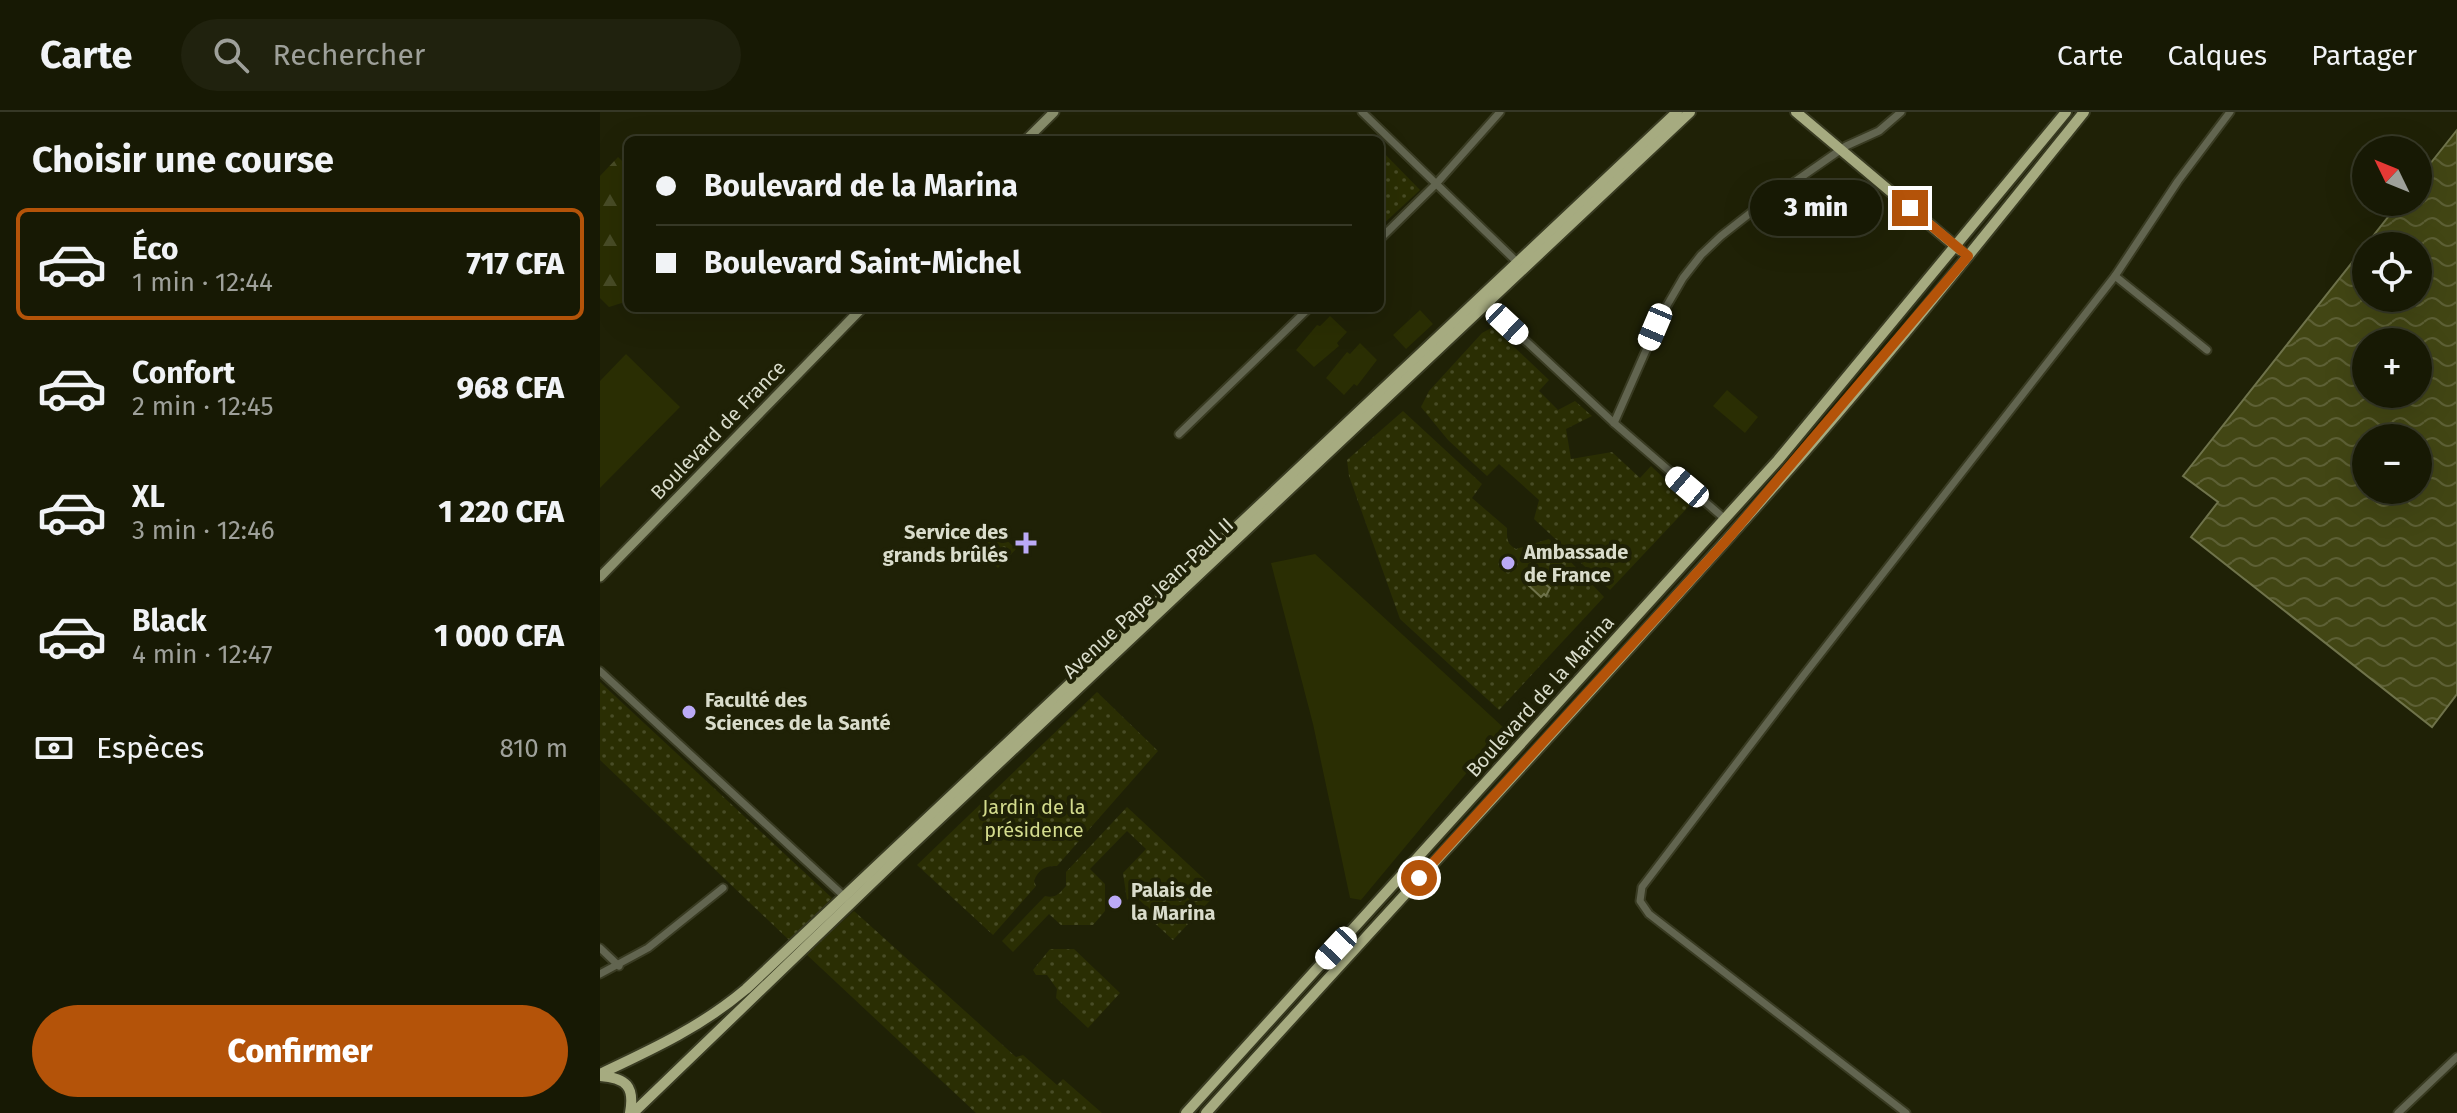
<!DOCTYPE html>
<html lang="fr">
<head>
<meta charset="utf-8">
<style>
	:root { --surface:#171904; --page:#20220e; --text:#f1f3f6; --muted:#9ea09a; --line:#363826; --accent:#b45309 }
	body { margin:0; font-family:"Fira Sans",sans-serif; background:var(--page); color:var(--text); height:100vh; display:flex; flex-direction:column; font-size:30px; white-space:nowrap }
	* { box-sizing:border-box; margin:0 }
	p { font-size:26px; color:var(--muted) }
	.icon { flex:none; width:44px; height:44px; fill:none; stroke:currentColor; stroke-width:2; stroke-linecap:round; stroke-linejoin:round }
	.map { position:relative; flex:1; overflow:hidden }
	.details { display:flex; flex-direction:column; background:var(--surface); width:600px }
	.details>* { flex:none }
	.guide { position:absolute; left:24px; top:24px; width:760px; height:176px; border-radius:12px; box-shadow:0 8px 32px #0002,0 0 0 2px var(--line); display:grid; align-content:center; height:176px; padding:0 32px; background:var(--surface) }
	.needle { width:52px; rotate:313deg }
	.fabs { position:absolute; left:1752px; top:24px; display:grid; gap:16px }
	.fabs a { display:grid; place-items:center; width:80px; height:80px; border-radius:50%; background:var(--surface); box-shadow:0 8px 32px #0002,0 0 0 2px var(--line); font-size:40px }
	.end { position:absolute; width:36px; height:36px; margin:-18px; border:10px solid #b45309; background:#fff; box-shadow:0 0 0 4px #fff }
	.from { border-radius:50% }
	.bubble { position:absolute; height:56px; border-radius:28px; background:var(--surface); box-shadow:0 8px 32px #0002,0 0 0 2px var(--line); font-size:26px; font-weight:800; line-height:56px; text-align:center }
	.car { position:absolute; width:24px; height:48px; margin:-24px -12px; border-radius:10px; box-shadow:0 0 6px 2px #0007; background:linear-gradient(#fff 24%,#345 0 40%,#fff 0 76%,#345 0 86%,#fff 0) }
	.guide b { display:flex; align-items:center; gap:28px; height:76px; font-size:30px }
	.guide b+b { border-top:2px solid var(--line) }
	.guide i { width:20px; height:20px; background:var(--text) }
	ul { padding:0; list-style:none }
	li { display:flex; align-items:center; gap:24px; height:112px; margin:0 16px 12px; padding:0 16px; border:4px solid transparent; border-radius:12px }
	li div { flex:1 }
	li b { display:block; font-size:30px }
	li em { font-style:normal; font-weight:800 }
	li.current { border-color:var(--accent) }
	li>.icon { width:72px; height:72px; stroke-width:1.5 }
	h2 { padding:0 32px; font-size:36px; line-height:96px }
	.pay { display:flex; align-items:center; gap:20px; height:88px; padding:0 32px; font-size:30px }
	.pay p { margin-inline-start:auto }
	.button { display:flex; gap:16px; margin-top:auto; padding:16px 32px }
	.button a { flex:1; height:92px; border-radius:48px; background:var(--accent); color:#fff; font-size:32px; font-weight:800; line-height:92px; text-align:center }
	header { display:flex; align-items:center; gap:48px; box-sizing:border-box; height:112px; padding:0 40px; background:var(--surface); border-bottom:2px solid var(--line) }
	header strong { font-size:38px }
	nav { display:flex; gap:44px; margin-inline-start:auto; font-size:28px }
	.search { width:560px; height:72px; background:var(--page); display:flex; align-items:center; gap:20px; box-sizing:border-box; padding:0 28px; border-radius:44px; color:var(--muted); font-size:30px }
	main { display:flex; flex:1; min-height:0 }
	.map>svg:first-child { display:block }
</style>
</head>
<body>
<header>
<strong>Carte</strong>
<div class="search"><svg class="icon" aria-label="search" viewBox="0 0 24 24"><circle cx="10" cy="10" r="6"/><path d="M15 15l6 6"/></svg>Rechercher</div>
<nav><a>Carte</a><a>Calques</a><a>Partager</a></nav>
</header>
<main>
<section class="details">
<h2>Choisir une course</h2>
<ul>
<li class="current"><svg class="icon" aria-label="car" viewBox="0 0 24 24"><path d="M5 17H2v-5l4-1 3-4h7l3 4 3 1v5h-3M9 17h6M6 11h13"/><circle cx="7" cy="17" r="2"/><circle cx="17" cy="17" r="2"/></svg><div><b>Éco</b><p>1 min · 12:44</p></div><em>717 CFA</em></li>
<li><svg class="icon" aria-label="car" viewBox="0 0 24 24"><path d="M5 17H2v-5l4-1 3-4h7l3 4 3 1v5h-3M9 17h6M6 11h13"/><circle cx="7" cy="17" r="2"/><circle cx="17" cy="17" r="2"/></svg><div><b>Confort</b><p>2 min · 12:45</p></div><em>968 CFA</em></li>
<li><svg class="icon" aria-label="car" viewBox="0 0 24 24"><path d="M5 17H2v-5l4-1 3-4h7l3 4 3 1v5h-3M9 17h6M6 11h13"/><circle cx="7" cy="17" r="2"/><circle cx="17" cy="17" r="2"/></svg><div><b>XL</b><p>3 min · 12:46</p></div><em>1 220 CFA</em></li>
<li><svg class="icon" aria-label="car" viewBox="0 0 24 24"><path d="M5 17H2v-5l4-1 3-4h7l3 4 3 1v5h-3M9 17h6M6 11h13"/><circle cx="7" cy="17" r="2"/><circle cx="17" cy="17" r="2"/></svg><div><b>Black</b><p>4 min · 12:47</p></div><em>1 000 CFA</em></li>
</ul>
<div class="pay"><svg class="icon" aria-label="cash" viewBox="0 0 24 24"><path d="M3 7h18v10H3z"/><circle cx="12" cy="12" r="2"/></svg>Espèces<p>810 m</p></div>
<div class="button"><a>Confirmer</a></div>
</section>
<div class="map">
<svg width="1857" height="1001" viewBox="0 0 1857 1001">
	<defs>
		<pattern id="forest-firs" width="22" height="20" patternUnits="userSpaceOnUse" patternTransform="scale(2)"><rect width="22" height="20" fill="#2a2e03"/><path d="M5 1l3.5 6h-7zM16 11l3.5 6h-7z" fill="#484c26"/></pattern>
		<pattern id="park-dots" width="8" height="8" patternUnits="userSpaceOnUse" patternTransform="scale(2)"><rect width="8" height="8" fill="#2a2e03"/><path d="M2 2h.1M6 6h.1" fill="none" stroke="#484c26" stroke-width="1.8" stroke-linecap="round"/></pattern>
		<pattern id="water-waves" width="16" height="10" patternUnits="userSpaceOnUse" patternTransform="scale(2)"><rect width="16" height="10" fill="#424614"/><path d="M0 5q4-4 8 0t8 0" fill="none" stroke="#5d6035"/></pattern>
	</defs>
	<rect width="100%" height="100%" fill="#1f2106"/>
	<g fill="#2a2e03">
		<path d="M 820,198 L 833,212 L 806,237 L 793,223 Z"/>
		<path d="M 730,204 L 747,220 L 737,231 L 739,234 L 714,255 L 696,238 L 717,213 L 720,214 Z"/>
		<path d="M 760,231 L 777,248 L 757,274 L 754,272 L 744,283 L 726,266 L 747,240 L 750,242 Z"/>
		<path d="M 26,242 L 80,295 L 0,376 L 0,269 Z"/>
		<path d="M 1127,278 L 1158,305 L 1145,321 L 1113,294 Z"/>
		<path d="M 715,442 L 904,616 L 761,788 L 750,786 L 713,612 L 671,451 Z"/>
	</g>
	<path fill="url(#forest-firs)" d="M 18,45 L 28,55 L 28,189 L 9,195 L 0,186 L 0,64 Z"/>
	<g fill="url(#park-dots)">
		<path d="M 780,37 L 820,78 L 780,115 Z"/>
		<path d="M 893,215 L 949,268 L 939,279 L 958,298 L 975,289 L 992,304 L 966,317 L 971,347 L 1012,340 L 1040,366 L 1051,354 L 1091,392 L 1010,478 L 934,407 L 939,388 L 899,352 L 887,364 L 848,328 L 821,295 L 829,279 L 882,221 Z"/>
		<path d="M 803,299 L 882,372 L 872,386 L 907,416 C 907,425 906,432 916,437 L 949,427 L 1004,485 L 899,598 L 800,507 L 749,364 L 747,348 Z"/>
		<path d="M 397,419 L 416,437 L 398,456 L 379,438 Z"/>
		<path d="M 0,570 L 232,786 L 189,828 L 0,648 Z"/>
		<path d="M 497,580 L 558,639 L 457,754 C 445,753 438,758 434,769 L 436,774 L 393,823 L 317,753 Z"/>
		<path d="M 527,695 L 618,780 L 573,828 L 549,806 L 552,800 L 533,782 L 527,788 L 523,761 L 546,737 L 527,719 L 490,757 L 505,772 L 505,799 L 493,813 L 461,813 L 449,802 L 413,840 L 402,829 L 445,784 C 455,787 460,781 466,774 L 466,760 Z"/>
		<path d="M 254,799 L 416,945 L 423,943 L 457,973 L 463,967 L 502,1001 L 376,1001 L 206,842 Z"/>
		<path d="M 450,837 L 474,837 L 520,881 L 488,916 L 456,886 L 457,877 L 447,863 L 436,863 L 433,858 Z"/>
	</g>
	<g fill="url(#water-waves)" stroke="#6f734b" stroke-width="2" fill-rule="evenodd">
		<path d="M 1857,18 L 1857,582 L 1832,615 L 1591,425 L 1618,390 L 1583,364 L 1800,90 L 1818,90 L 1818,67 ZM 1818,134 L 1818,186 L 1766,186 L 1766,134 ZM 1766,230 L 1818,230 L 1818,282 L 1766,282 ZM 1766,326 L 1818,326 L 1818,378 L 1766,378 Z"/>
		<path d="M 935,463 L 950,476 L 946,484 L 944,482 L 941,485 L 927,472 Z"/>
	</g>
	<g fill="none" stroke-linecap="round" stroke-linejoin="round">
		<g stroke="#393b22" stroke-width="11">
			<g id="street">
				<path d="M 762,0 L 919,152"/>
				<path d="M 780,127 L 836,72 L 900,0"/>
				<path d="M 1515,164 L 1607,238"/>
				<path d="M 886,192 L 1014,311 L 1125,407"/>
				<path d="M 1014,311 L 1062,202 L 1083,166 L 1101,143 L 1121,124 L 1158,95 L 1246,34 L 1279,19 L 1301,0"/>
				<path d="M 579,322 L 709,196"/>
				<path d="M 0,559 L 247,787"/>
				<path d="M 0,836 L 19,854"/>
				<path d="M 0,862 L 48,836 L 123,776"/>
				<path d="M 1306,1001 L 1049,802 L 1040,789 L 1042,775 L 1203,564 L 1515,164 L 1578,69 L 1630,0"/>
				<path d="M 1798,1001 L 1857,945"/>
			</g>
		</g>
		<g stroke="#393b22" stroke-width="13">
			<g id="secondary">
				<path d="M 426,28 L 454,0"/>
				<path d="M 0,465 L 262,196"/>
			</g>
		</g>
		<g stroke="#393b22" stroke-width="14">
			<g id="primary">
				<path d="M 1196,0 L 1360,138"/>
				<path d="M 0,962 C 53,937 101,915 146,877 L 1077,0"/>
				<path d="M 0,964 C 26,966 35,974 30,1001"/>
				<path d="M 33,1001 L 299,745 L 1090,0"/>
				<path d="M 586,1001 L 1178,348 L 1466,0"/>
				<path d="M 606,1001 C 799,787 996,577 1186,361 C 1289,244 1386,122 1484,0"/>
			</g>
		</g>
		<use href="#street" stroke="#626550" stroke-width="7"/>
		<use href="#secondary" stroke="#888d6b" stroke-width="9"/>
		<use href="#primary" stroke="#a6ab80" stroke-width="10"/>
	</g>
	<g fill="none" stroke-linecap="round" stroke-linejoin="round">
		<path stroke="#b45309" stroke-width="10" d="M 819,766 L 1125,430 L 1368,144 L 1310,96"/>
	</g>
	<g fill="#bbaaf6" stroke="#1f2106" stroke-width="3">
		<path d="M422 419h8v8h8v8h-8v8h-8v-8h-8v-8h8z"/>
		<circle cx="908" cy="451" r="8"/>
		<circle cx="89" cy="600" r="8"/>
		<circle cx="515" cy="790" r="8"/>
	</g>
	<g text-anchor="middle" stroke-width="8" stroke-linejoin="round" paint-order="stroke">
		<g font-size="20" fill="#d9dccb" stroke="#1f2106">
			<text transform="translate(118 318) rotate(-46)" y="7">Boulevard de France</text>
			<text transform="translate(548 486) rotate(-43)" y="7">Avenue Pape Jean-Paul II</text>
			<text transform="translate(940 584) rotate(-48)" y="7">Boulevard de la Marina</text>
		</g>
		<g font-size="20" font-weight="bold" fill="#d9dccb" stroke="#1f2106" text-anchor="start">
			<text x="408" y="427" text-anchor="end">Service des<tspan x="408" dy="23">grands brûlés</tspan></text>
			<text x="924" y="447">Ambassade<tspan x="924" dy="23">de France</tspan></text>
			<text x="105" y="595">Faculté des<tspan x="105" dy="23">Sciences de la Santé</tspan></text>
			<text x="531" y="785">Palais de<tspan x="531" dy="23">la Marina</tspan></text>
		</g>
		<g font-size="20" fill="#d3db8d" stroke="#1f2106">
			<text x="434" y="702">Jardin de la<tspan x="434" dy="23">présidence</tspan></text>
		</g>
	</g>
</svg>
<div class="fabs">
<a><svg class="needle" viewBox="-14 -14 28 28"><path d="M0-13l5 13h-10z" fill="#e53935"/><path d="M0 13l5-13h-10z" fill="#9ea09a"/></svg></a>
<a><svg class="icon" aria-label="locate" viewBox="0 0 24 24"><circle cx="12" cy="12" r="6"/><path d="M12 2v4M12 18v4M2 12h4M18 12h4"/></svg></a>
<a>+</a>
<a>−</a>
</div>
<i class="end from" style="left:819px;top:766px"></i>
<i class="end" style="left:1310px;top:96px"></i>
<div class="bubble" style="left:1150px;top:68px;width:132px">3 min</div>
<i class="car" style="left:907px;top:212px;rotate:133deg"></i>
<i class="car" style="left:1055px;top:215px;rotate:203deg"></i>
<i class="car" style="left:1087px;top:375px;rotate:310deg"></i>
<i class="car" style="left:736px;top:836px;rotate:223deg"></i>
<div class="guide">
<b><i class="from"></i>Boulevard de la Marina</b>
<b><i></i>Boulevard Saint-Michel</b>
</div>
</div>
</main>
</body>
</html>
